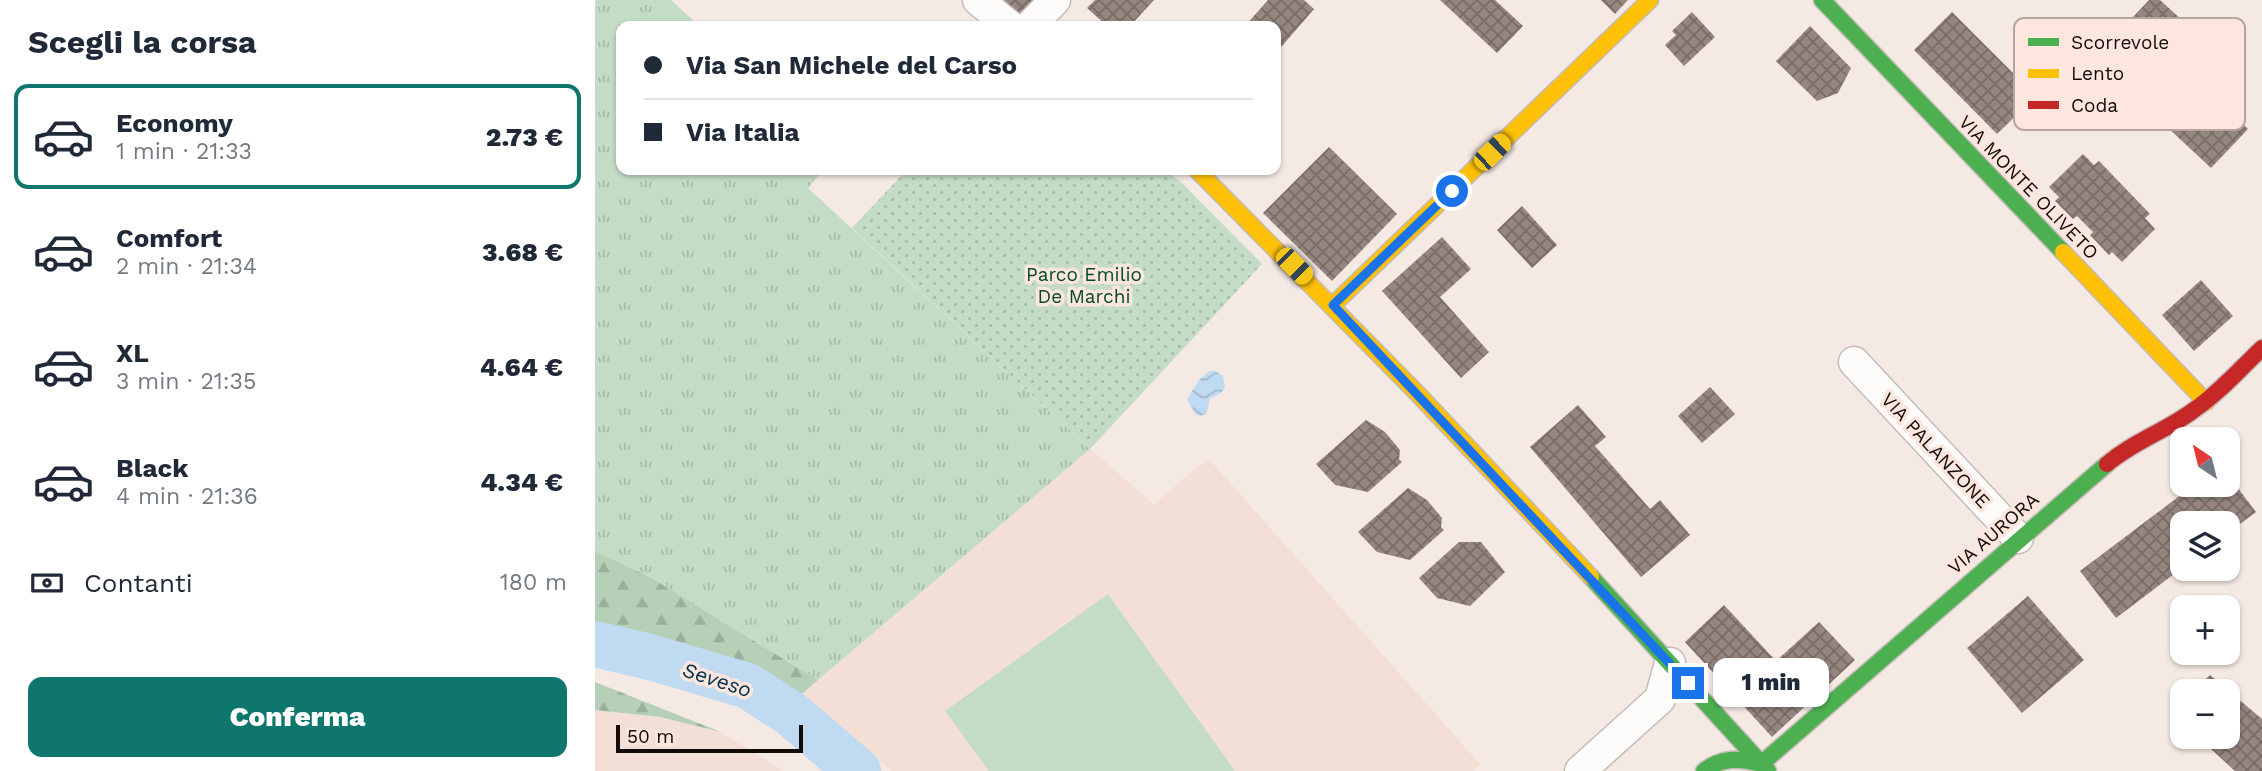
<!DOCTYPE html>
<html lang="it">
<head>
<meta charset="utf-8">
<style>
	:root { --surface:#fff; --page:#f2f2f3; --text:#1f2937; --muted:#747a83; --line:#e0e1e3; --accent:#0f766e }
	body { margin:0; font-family:"Work Sans",sans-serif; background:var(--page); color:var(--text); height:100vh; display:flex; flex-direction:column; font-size:26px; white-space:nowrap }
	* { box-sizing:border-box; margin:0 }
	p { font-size:23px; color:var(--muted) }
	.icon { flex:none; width:38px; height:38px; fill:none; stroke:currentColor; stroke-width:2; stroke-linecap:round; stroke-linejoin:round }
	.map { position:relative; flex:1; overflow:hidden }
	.side { display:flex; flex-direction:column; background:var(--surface); width:595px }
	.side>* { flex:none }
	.guide { position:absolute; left:21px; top:21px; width:665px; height:154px; border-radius:14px; box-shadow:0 2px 5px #0004; display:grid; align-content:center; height:154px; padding:0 28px; background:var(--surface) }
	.needle { width:46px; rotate:325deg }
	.tools { position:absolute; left:1575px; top:427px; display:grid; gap:14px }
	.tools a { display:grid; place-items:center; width:70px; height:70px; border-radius:14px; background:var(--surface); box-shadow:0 2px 5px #0004; font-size:35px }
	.scale { position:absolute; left:21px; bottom:18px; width:187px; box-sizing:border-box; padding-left:7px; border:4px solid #120b08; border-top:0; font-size:19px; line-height:24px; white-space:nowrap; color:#120b08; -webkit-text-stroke:5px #fce6dd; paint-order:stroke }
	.end { position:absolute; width:32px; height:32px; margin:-16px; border:9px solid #1a73e8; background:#fff; box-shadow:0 0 0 4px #fff }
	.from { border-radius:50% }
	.bubble { position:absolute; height:49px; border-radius:14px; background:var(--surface); box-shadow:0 2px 5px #0004; font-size:23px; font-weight:800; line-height:49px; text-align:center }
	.car { position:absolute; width:21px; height:42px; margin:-21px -10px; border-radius:9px; box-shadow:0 0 5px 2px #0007; background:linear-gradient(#f5c518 24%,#345 0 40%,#f5c518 0 76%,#345 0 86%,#f5c518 0) }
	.guide b { display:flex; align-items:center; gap:24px; height:66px; font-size:26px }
	.guide b+b { border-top:2px solid var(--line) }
	.guide i { width:18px; height:18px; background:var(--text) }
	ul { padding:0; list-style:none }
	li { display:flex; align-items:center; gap:21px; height:105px; margin:0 14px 10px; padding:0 14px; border:4px solid transparent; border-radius:14px }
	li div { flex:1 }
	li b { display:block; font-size:26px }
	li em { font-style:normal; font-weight:800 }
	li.on { border-color:var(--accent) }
	li>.icon { width:63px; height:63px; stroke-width:1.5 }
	h2 { padding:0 28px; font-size:32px; line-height:84px }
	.pay { display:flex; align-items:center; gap:18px; height:77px; padding:0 28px; font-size:26px }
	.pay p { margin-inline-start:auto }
	.button { display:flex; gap:14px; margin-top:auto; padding:14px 28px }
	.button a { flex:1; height:80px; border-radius:14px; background:var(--accent); color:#fff; font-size:28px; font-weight:800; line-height:80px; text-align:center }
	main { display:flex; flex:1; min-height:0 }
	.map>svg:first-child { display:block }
</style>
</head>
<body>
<main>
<section class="side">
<h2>Scegli la corsa</h2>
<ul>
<li class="on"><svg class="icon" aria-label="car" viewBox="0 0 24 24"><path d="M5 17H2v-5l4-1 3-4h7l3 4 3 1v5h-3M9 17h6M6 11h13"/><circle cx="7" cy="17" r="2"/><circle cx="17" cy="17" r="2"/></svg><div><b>Economy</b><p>1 min · 21:33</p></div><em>2.73 €</em></li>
<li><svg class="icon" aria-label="car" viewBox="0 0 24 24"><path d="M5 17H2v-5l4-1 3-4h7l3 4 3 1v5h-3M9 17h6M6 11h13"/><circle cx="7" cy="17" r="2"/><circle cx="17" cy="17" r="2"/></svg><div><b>Comfort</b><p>2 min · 21:34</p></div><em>3.68 €</em></li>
<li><svg class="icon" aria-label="car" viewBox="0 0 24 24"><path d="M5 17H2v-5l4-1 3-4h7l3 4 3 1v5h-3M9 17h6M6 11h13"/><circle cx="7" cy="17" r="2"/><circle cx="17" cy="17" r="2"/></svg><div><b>XL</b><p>3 min · 21:35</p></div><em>4.64 €</em></li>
<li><svg class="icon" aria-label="car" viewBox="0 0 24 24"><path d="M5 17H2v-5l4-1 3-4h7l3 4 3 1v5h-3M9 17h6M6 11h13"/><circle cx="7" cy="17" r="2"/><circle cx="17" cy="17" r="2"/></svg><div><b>Black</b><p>4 min · 21:36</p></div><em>4.34 €</em></li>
</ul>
<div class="pay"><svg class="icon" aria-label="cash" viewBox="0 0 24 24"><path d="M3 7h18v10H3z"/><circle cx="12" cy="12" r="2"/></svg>Contanti<p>180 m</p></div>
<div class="button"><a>Conferma</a></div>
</section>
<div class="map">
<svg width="1667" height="771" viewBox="0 0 1667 771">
	<defs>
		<pattern id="grass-tufts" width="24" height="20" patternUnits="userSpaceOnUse" patternTransform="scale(1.75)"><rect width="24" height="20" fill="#c4dcc5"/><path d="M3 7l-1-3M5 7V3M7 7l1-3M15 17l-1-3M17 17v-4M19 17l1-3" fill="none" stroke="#a7bba8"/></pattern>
		<pattern id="forest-firs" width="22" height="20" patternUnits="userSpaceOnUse" patternTransform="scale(1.75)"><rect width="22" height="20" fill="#b6cfb7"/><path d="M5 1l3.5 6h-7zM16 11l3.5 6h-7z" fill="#9bb09c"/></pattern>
		<pattern id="park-dots" width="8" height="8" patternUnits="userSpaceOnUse" patternTransform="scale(1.75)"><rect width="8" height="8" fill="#c4dcc5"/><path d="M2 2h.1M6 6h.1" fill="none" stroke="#a7bba8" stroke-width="1.8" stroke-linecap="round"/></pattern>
		<pattern id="water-waves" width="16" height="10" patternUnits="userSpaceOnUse" patternTransform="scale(1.75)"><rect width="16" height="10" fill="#bfdaf1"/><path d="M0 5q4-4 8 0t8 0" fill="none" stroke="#a3bacd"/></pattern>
		<pattern id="building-cross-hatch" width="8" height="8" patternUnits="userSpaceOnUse" patternTransform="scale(1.75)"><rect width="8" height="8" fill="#95867f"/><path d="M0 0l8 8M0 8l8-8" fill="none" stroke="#786c66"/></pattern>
	</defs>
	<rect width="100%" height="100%" fill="#f5e9e4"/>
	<g fill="#f3dfd5">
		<path d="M 495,449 L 559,504 L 613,458 L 885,764 L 878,771 L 297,771 L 200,700 Z"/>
		<path d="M 0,710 L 65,717 L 126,732 L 188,771 L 0,771 Z"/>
	</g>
	<path fill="url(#grass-tufts)" d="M 0,0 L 76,0 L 104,26 L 26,26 L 26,170 L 228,170 L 213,188 L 495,449 L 223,680 L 55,577 L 0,551 Z"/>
	<g fill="url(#forest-firs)">
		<path d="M 0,551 L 55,577 L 223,680 L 200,700 L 151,674 L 101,655 L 0,623 Z"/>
		<path d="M 0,682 L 126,732 L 65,717 L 0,710 Z"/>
	</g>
	<path fill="url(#park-dots)" d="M 312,170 L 570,170 L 587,183 L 667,264 L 495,449 L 257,228 Z"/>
	<path fill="#c4dcc5" d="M 513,594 L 640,771 L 394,771 L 350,711 Z"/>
	<path fill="url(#water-waves)" d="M 614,371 L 620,371 L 628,376 L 630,388 L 625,394 L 615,398 L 612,413 L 606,416 L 600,414 L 592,399 L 604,380 Z"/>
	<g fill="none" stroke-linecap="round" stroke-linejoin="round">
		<path stroke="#bfdaf1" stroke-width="46" d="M 0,644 L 55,657 L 153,686 L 195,713 L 263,771"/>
	</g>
	<g fill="url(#building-cross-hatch)">
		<path d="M 399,0 L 450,0 L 428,23 Z"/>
		<path d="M 500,0 L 559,0 L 535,26 L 512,26 L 492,8 Z"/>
		<path d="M 673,0 L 709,0 L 719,9 L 681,53 L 681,26 L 650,26 Z"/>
		<path d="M 845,0 L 900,0 L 928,26 L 902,53 Z"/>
		<path d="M 1006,0 L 1033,0 L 1020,14 Z"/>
		<path d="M 1554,0 L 1565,0 L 1623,53 L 1599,79 L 1653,129 L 1616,168 L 1556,112 L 1580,87 L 1522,34 Z"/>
		<path d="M 1097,12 L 1120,37 L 1089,66 L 1070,45 L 1081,35 L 1077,31 Z"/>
		<path d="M 1357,12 L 1441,96 L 1402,134 L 1319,50 Z"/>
		<path d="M 1215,26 L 1256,68 L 1243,93 L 1222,101 L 1181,61 Z"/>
		<path d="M 734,147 L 802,214 L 737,281 L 668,213 Z"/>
		<path d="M 1488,154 L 1499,165 L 1504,161 L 1555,214 L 1550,218 L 1560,229 L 1527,262 L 1517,252 L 1514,255 L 1495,235 L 1498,232 L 1482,216 L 1478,219 L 1460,201 L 1464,197 L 1454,187 Z"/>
		<path d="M 927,206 L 962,245 L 937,268 L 902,230 Z"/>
		<path d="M 847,237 L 876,269 L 845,297 L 894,352 L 866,378 L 787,291 Z"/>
		<path d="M 1606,280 L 1638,316 L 1599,351 L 1567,315 Z"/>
		<path d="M 1115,387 L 1140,414 L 1107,443 L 1083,416 Z"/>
		<path d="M 983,405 L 1011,437 L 1000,446 L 1055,509 L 1065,500 L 1095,535 L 1046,577 L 935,447 Z"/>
		<path d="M 771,420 L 790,432 L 805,450 L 804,459 L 807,462 L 773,492 L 740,485 L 721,464 Z"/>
		<path d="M 1633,475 L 1661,512 L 1633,533 L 1633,523 L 1587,523 L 1587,568 L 1521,618 L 1485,571 L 1599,485 L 1633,485 Z"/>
		<path d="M 813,488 L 832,500 L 847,518 L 846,527 L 849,530 L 815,560 L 782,552 L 763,532 Z"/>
		<path d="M 864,542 L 886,542 L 910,572 L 875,606 L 842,598 L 824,578 Z"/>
		<path d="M 1433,596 L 1489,660 L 1427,713 L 1372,648 Z"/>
		<path d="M 1129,605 L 1181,661 L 1224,622 L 1260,660 L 1177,737 L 1090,642 Z"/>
		<path d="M 1615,675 L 1667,719 L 1667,771 L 1640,771 L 1603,737 L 1633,737 L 1633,691 L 1598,691 Z"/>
		<path d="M 1587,702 L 1587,723 L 1577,713 Z"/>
	</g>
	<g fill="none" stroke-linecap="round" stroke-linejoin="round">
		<g stroke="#c5bcb7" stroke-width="33">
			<g id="street">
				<path d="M 383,0 L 415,26"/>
				<path d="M 435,26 L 460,0"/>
				<path d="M 1259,362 L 1423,538"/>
				<path d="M 985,771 L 1065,699 L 1075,663"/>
			</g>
		</g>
		<g stroke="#c5bcb7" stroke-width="19">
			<g id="fast">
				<path d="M 1227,0 L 1468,252"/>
				<path d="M 996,577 L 1173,771"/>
				<path d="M 1109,771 C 1127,757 1144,758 1166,764 L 1512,464"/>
			</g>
		</g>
		<g stroke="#c5bcb7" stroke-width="19">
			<g id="slow">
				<path d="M 602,170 L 820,391 L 996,577"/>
				<path d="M 1468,252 L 1611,402"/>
				<path d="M 738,305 L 1055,0"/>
			</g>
		</g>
		<g stroke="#c5bcb7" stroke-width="19">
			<path id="jam" d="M 1512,464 C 1539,441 1571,431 1599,410 C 1624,393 1645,369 1667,348"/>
		</g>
		<use href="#street" stroke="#fefcfb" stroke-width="30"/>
		<use href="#fast" stroke="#4caf50" stroke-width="16"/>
		<use href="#slow" stroke="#ffc107" stroke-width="16"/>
		<use href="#jam" stroke="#c62828" stroke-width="16"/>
	</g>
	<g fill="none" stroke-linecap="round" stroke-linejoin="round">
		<path stroke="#1a73e8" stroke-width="9" d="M 857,191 L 738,305 L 1093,683"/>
	</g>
	<g text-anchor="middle" stroke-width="7" stroke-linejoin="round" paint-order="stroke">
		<g font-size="19" fill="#120b08" stroke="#fce6dd">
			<text transform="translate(1434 187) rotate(46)" y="7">VIA MONTE OLIVETO</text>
			<text transform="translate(1341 450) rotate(47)" y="7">VIA PALANZONE</text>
			<text transform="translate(1398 533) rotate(-41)" y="7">VIA AURORA</text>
		</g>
		<g font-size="19" fill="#024925" stroke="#fce6dd">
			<text x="489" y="281">Parco Emilio<tspan x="489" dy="22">De Marchi</tspan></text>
		</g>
		<g font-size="21" font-style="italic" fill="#02304c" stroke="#fce6dd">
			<text transform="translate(122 680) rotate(18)" y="7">Seveso</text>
		</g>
	</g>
	<rect x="1419" y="18" width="231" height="112" rx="10" fill="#fce6dd" stroke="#b6a49d" stroke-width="2"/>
	<rect x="1433" y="38" width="31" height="8" fill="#4caf50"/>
	<rect x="1433" y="69" width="31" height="9" fill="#ffc107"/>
	<rect x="1433" y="101" width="31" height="8" fill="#c62828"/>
	<g font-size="19" fill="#120b08">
		<text x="1476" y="49">Scorrevole</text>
		<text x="1476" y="80">Lento</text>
		<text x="1476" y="112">Coda</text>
	</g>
</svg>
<div class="tools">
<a><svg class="needle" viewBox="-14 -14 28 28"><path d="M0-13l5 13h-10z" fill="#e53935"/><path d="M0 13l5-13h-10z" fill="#747a83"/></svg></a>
<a><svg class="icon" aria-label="layers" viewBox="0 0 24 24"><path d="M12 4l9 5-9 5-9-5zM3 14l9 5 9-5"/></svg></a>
<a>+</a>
<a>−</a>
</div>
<div class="scale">50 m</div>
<i class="end from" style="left:857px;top:191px"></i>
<i class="end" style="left:1093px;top:683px"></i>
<div class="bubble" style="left:1118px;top:658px;width:116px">1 min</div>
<i class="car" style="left:897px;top:152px;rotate:46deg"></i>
<i class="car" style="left:699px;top:266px;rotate:135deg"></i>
<div class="guide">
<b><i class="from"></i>Via San Michele del Carso</b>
<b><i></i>Via Italia</b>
</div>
</div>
</main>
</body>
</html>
